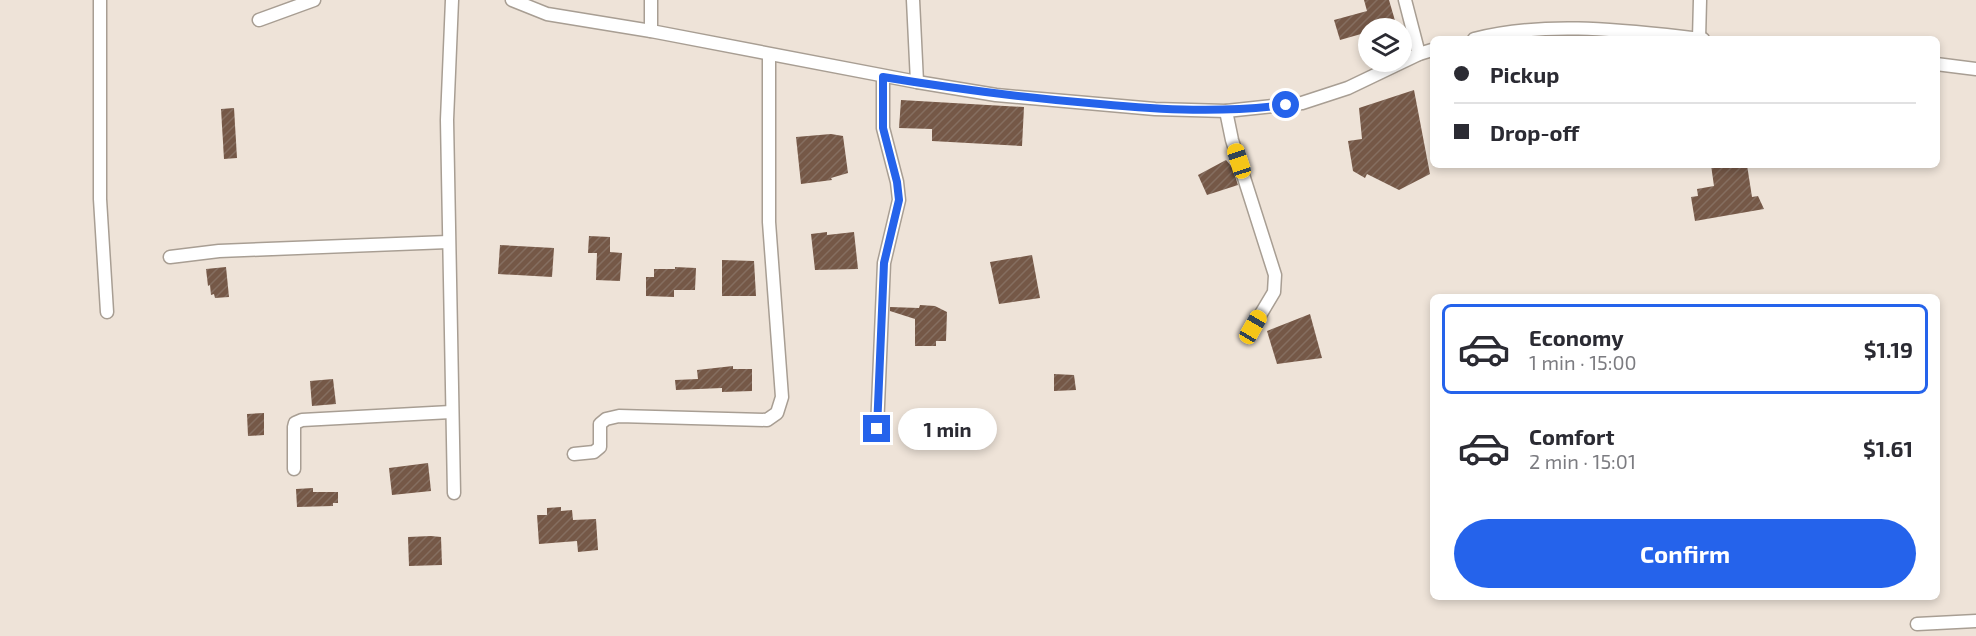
<!DOCTYPE html>
<html lang="en">
<head>
<meta charset="utf-8">
<style>
	:root { --surface:#fff; --page:#f7f7f7; --text:#2b2b33; --muted:#7c7c81; --line:#e1e1e2; --accent:#2563eb }
	body { margin:0; font-family:"Exo 2",sans-serif; background:var(--page); color:var(--text); height:100vh; display:flex; flex-direction:column; font-size:22px; white-space:nowrap }
	* { box-sizing:border-box; margin:0 }
	p { font-size:20px; color:var(--muted) }
	.icon { flex:none; width:33px; height:33px; fill:none; stroke:currentColor; stroke-width:2; stroke-linecap:round; stroke-linejoin:round }
	.map { position:relative; flex:1; overflow:hidden }
	.panel { position:absolute; left:1430px; top:294px; width:510px; height:306px; display:flex; flex-direction:column; background:var(--surface); border-radius:9px; box-shadow:0 3px 9px #0003 }
	.panel>* { flex:none }
	.guide { position:absolute; left:1430px; top:36px; width:510px; height:132px; border-radius:9px; box-shadow:0 3px 9px #0003; display:grid; align-content:center; height:132px; padding:0 24px; background:var(--surface) }
	.fabs { position:absolute; left:1358px; top:18px; display:grid; gap:12px }
	.fabs a { display:grid; place-items:center; width:54px; height:54px; border-radius:50%; background:var(--surface); box-shadow:0 3px 9px #0003; font-size:30px }
	.end { position:absolute; width:27px; height:27px; margin:-14px; border:8px solid #2563eb; background:#fff; box-shadow:0 0 0 3px #fff }
	.from { border-radius:50% }
	.bubble { position:absolute; height:42px; border-radius:21px; background:var(--surface); box-shadow:0 3px 9px #0003; font-size:20px; font-weight:700; line-height:42px; text-align:center }
	.car { position:absolute; width:18px; height:36px; margin:-18px -9px; border-radius:8px; box-shadow:0 0 4px 2px #0007; background:linear-gradient(#f5c518 24%,#345 0 40%,#f5c518 0 76%,#345 0 86%,#f5c518 0) }
	.guide b { display:flex; align-items:center; gap:21px; height:57px; font-size:22px }
	.guide b+b { border-top:2px solid var(--line) }
	.guide i { width:15px; height:15px; background:var(--text) }
	ul { padding:10px 0 0; list-style:none }
	li { display:flex; align-items:center; gap:18px; height:90px; margin:0 12px 9px; padding:0 12px; border:3px solid transparent; border-radius:9px }
	li div { flex:1 }
	li b { display:block; font-size:22px }
	li em { font-style:normal; font-weight:700 }
	li.selected { border-color:var(--accent) }
	li>.icon { width:54px; height:54px; stroke-width:1.5 }
	.action { display:flex; gap:12px; margin-top:auto; padding:12px 24px }
	.action a { flex:1; height:69px; border-radius:36px; background:var(--accent); color:#fff; font-size:24px; font-weight:700; line-height:69px; text-align:center }
	.map>svg:first-child { display:block }
</style>
</head>
<body>
<div class="map">
<svg width="1976" height="636" viewBox="0 0 1976 636">
	<defs>
		<pattern id="building-hatch" width="6" height="6" patternUnits="userSpaceOnUse" patternTransform="scale(1.5)"><rect width="6" height="6" fill="#755847"/><path d="M-1 1l2-2M0 6l6-6M5 7l2-2" fill="none" stroke="#856e60"/></pattern>
	</defs>
	<rect width="100%" height="100%" fill="#eee3d8"/>
	<g fill="url(#building-hatch)">
		<path d="M 1364,0 L 1389,0 L 1396,24 L 1368,28 L 1368,32 L 1340,40 L 1334,20 L 1367,11 Z"/>
		<path d="M 1414,90 L 1430,174 L 1399,190 L 1367,174 L 1365,178 L 1353,171 L 1348,141 L 1362,139 L 1359,108 Z"/>
		<path d="M 901,100 L 1024,107 L 1022,146 L 932,141 L 932,129 L 899,128 Z"/>
		<path d="M 234,108 L 237,158 L 224,159 L 221,109 Z"/>
		<path d="M 831,134 L 843,136 L 848,173 L 831,178 L 832,180 L 801,184 L 796,137 Z"/>
		<path d="M 1226,160 L 1232,167 L 1238,185 L 1207,195 L 1198,175 Z"/>
		<path d="M 1711,165 L 1747,165 L 1752,197 L 1758,196 L 1764,209 L 1695,221 L 1691,197 L 1698,196 L 1697,189 L 1714,186 Z"/>
		<path d="M 827,232 L 827,235 L 854,232 L 858,269 L 815,270 L 811,234 Z"/>
		<path d="M 589,236 L 610,237 L 610,252 L 622,253 L 620,281 L 596,280 L 597,253 L 588,253 Z"/>
		<path d="M 500,245 L 554,248 L 552,277 L 498,274 Z"/>
		<path d="M 1032,255 L 1040,298 L 999,304 L 990,262 Z"/>
		<path d="M 722,260 L 754,261 L 756,296 L 722,296 Z"/>
		<path d="M 226,267 L 229,297 L 215,298 L 214,294 L 211,295 L 210,285 L 208,286 L 206,269 Z"/>
		<path d="M 675,267 L 696,268 L 695,290 L 674,290 L 674,297 L 646,296 L 646,277 L 654,277 L 654,269 L 675,269 Z"/>
		<path d="M 920,305 L 935,306 L 947,312 L 946,341 L 936,341 L 936,346 L 915,346 L 915,319 L 890,311 L 890,307 L 919,308 Z"/>
		<path d="M 1310,314 L 1322,358 L 1277,364 L 1267,331 Z"/>
		<path d="M 733,366 L 733,369 L 752,369 L 752,391 L 722,392 L 722,388 L 676,390 L 675,380 L 698,379 L 697,370 Z"/>
		<path d="M 1054,374 L 1074,375 L 1076,390 L 1054,391 Z"/>
		<path d="M 333,379 L 336,404 L 312,406 L 310,381 Z"/>
		<path d="M 264,413 L 264,435 L 248,436 L 247,414 Z"/>
		<path d="M 428,463 L 431,491 L 392,495 L 389,468 Z"/>
		<path d="M 313,488 L 313,492 L 338,492 L 338,503 L 333,503 L 333,506 L 297,507 L 296,489 Z"/>
		<path d="M 561,507 L 561,511 L 572,510 L 573,520 L 596,519 L 598,550 L 578,552 L 577,541 L 539,544 L 537,515 L 547,515 L 547,508 Z"/>
		<path d="M 431,536 L 441,537 L 442,565 L 409,566 L 408,537 Z"/>
	</g>
	<g fill="none" stroke-linecap="round" stroke-linejoin="round">
		<g stroke="#a89e93" stroke-width="15">
			<g id="minor">
				<path d="M 100,0 L 100,199 L 107,312"/>
				<path d="M 452,0 L 447,120 L 454,493"/>
				<path d="M 512,0 L 547,14 L 651,31 L 917,82 L 996,95 L 1155,109 L 1226,111 L 1302,103 L 1348,88 L 1419,54 L 1432,50"/>
				<path d="M 913,0 L 917,82"/>
				<path d="M 1405,0 L 1419,54"/>
				<path d="M 259,20 L 314,0"/>
				<path d="M 651,31 L 651,0"/>
				<path d="M 1474,39 C 1549,20 1627,31 1703,39"/>
				<path d="M 1699,39 L 1700,0"/>
				<path d="M 1936,64 L 1976,69"/>
				<path d="M 1226,111 L 1232,140 L 1275,275 L 1274,292 L 1253,327"/>
				<path d="M 170,257 L 219,251 L 448,242"/>
				<path d="M 877,429 L 884,263 L 899,200 L 897,182 L 883,128 L 883,77"/>
				<path d="M 574,454 L 594,452 L 600,447 L 600,424 L 606,419 L 619,416 L 767,420 L 777,413 L 782,397 L 769,222 L 769,55"/>
				<path d="M 294,469 L 294,427 L 295,423 L 302,420 L 451,412"/>
				<path d="M 1917,624 L 1976,621"/>
			</g>
		</g>
		<use href="#minor" stroke="#fff" stroke-width="12"/>
	</g>
	<g fill="none" stroke-linecap="round" stroke-linejoin="round">
		<path stroke="#2563eb" stroke-width="8" d="M 877,429 L 884,263 L 899,200 L 897,182 L 883,128 L 883,77 C 956,89 1027,98 1100,104 C 1163,110 1223,113 1286,105"/>
	</g>
</svg>
<div class="fabs">
<a><svg class="icon" aria-label="layers" viewBox="0 0 24 24"><path d="M12 4l9 5-9 5-9-5zM3 14l9 5 9-5"/></svg></a>
</div>
<i class="end from" style="left:1286px;top:105px"></i>
<i class="end" style="left:877px;top:429px"></i>
<div class="bubble" style="left:898px;top:408px;width:99px">1 min</div>
<i class="car" style="left:1239px;top:161px;rotate:342deg"></i>
<i class="car" style="left:1253px;top:327px;rotate:30deg"></i>
<div class="guide">
<b><i class="from"></i>Pickup</b>
<b><i></i>Drop-off</b>
</div>
<section class="panel">
<ul>
<li class="selected"><svg class="icon" aria-label="car" viewBox="0 0 24 24"><path d="M5 17H2v-5l4-1 3-4h7l3 4 3 1v5h-3M9 17h6M6 11h13"/><circle cx="7" cy="17" r="2"/><circle cx="17" cy="17" r="2"/></svg><div><b>Economy</b><p>1 min · 15:00</p></div><em>$1.19</em></li>
<li><svg class="icon" aria-label="car" viewBox="0 0 24 24"><path d="M5 17H2v-5l4-1 3-4h7l3 4 3 1v5h-3M9 17h6M6 11h13"/><circle cx="7" cy="17" r="2"/><circle cx="17" cy="17" r="2"/></svg><div><b>Comfort</b><p>2 min · 15:01</p></div><em>$1.61</em></li>
</ul>
<div class="action"><a>Confirm</a></div>
</section>
</div>
</body>
</html>
